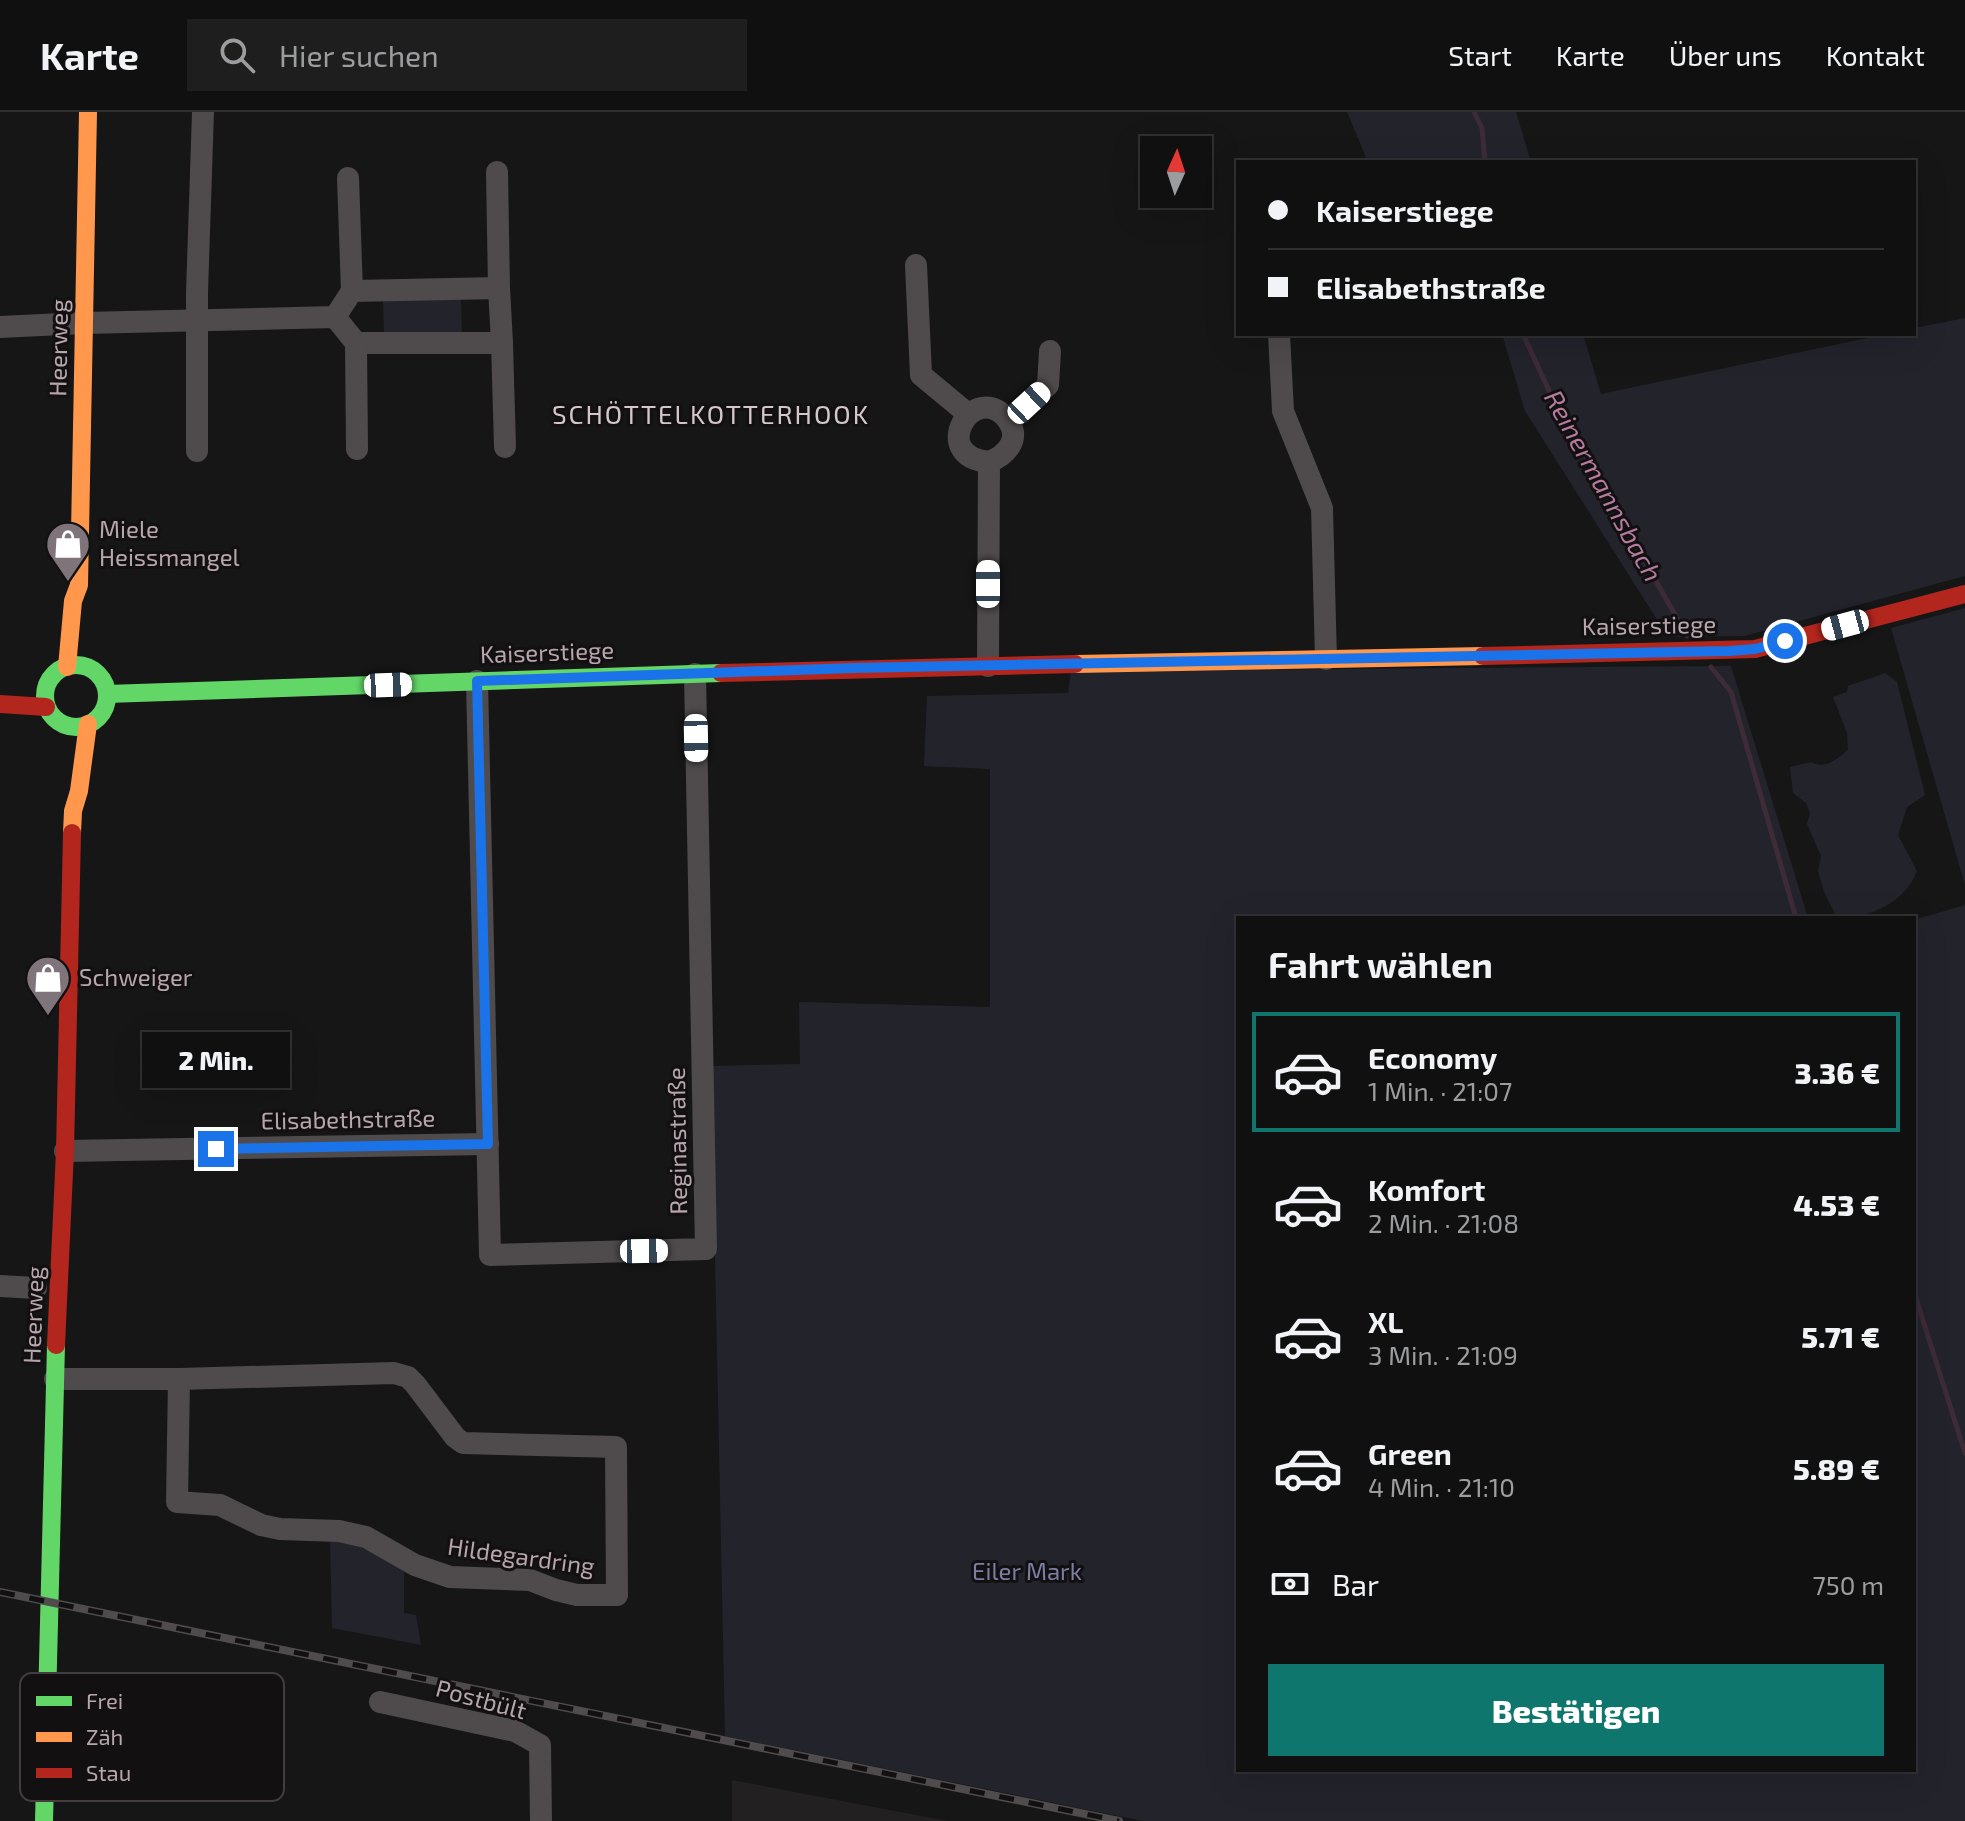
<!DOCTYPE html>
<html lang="de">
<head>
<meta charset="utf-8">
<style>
	:root { --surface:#101010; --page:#1e1e1e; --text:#f1f3f6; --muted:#9c9d9f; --line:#303030; --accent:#0f766e }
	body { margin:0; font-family:"Exo 2",sans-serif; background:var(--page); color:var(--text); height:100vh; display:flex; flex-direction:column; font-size:30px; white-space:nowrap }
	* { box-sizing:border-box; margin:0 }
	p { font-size:26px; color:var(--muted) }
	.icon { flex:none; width:44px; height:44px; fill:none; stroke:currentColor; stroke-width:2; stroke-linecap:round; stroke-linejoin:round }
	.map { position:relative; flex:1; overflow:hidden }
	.sheet { position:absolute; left:1236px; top:804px; width:680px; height:856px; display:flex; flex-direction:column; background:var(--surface); border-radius:0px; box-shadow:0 8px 32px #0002,0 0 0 2px var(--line) }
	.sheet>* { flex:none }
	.hud { position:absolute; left:1236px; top:48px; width:680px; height:176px; border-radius:0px; box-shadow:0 8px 32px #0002,0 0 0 2px var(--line); display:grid; align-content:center; height:176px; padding:0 32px; background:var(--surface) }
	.needle { width:52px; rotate:3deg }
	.tools { position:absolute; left:1140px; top:24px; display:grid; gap:16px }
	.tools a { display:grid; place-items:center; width:72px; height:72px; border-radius:0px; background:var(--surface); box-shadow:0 8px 32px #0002,0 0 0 2px var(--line); font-size:40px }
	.end { position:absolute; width:36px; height:36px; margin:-18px; border:10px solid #1a73e8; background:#fff; box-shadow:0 0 0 4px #fff }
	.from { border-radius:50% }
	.bubble { position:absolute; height:56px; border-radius:0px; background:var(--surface); box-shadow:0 8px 32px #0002,0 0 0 2px var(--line); font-size:26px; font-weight:800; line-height:56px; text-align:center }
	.car { position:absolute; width:24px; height:48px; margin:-24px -12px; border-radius:10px; box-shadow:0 0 6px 2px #0007; background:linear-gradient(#fff 24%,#345 0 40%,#fff 0 76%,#345 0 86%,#fff 0) }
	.hud b { display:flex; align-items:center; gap:28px; height:76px; font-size:30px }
	.hud b+b { border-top:2px solid var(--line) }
	.hud i { width:20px; height:20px; background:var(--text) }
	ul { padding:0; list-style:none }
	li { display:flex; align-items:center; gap:24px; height:120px; margin:0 16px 12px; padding:0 16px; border:4px solid transparent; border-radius:0px }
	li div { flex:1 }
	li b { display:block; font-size:30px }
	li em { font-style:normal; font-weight:800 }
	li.selected { border-color:var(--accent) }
	li>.icon { width:72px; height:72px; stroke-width:1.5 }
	h2 { padding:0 32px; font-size:36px; line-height:96px }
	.pay { display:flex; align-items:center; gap:20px; height:88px; padding:0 32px; font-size:30px }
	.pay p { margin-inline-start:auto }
	.cta { display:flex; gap:16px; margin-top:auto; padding:16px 32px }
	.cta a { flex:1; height:92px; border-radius:0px; background:var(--accent); color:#fff; font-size:32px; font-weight:800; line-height:92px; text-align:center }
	header { display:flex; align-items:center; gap:48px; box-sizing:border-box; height:112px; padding:0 40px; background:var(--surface); border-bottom:2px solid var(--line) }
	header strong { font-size:38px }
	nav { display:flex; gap:44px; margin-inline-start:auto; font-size:28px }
	.search { width:560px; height:72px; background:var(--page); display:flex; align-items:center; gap:20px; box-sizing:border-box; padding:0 28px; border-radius:0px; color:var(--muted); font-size:30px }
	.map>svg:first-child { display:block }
</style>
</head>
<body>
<header>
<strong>Karte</strong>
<div class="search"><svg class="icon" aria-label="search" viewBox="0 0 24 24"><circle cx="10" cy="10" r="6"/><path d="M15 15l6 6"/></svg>Hier suchen</div>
<nav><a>Start</a><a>Karte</a><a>Über uns</a><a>Kontakt</a></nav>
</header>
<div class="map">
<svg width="1965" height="1709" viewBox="0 0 1965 1709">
	<rect width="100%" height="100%" fill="#161616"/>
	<path fill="#222020" d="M 732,1668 L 948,1709 L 732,1709 Z"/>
	<g fill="#23232c">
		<path d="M 1347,0 L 1516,0 L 1531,50 L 1368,50 Z"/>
		<path d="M 461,184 L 462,224 L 384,224 L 383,185 Z"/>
		<path d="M 1965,206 L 1965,464 L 1744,524 L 1668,525 L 1525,299 L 1502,222 L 1583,222 L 1601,282 L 1887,222 L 1914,222 L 1914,216 Z"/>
		<path d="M 1965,496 L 1965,773 L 1891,516 Z"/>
		<path d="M 1731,554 L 1808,806 L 1238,806 L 1238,1658 L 1914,1658 L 1914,808 L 1965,793 L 1965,1709 L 1143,1709 L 725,1624 L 711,954 L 800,952 L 799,890 L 990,895 L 990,657 L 924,654 L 927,584 L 1068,581 L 1071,559 Z"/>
		<path d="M 1885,561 L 1897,570 L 1925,683 L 1907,695 L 1898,723 L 1917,759 C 1905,791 1870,806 1837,806 L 1824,780 L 1818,759 L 1821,744 L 1807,712 L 1810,701 L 1806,691 L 1793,681 L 1790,655 L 1811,650 C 1825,658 1837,647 1848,638 L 1847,621 L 1833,585 L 1847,580 L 1848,574 Z"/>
		<path d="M 330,1428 L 360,1434 L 404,1458 L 404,1501 L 416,1503 L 421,1533 L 332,1516 Z"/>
	</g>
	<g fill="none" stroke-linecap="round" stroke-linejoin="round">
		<g stroke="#3d2b37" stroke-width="5">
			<path d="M 1474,0 L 1482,16 L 1485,50"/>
			<path d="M 1523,222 L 1551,283 L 1687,524"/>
			<path d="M 1711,555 L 1731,580 L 1796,806"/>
			<path d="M 1914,1180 L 1965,1341"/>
		</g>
		<g stroke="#4f4a4c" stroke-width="22">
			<path d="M 497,60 L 499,176"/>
			<path d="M 348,66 L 352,179"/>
			<path d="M 916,153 L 921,263 L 968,302"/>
			<path d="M 0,215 L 83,211 L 335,205 L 356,231 L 502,231 L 499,176 L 352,179 L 335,205"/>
			<path d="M 1279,222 L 1283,299 L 1322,396 L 1326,547"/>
			<path d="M 356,231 L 357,337"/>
			<path d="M 502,231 L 505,335"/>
			<path d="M 1009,310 L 1048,273 L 1050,239"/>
			<path d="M 197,339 L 197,181 L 203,0"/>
			<path d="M 988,554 L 989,350 C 1007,343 1022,326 1007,307 C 974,267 927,344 989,350"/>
			<path d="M 477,569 L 490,1143 L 706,1137 L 695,562"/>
			<path d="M 65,1039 L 488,1032"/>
			<path d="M 0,1174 L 36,1176"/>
			<path d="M 55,1267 L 179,1267 L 394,1261 L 408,1265 L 415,1272 L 455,1325 L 463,1331 L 616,1335 L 617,1483 L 577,1483 L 556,1478 L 530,1468 L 450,1465 L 415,1453 L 366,1425 L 339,1419 L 280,1417 L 261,1413 L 220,1393 L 177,1390 L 179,1267"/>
			<path d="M 380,1590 L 515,1619 L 540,1633 L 541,1709"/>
		</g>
		<g stroke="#63d668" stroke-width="18">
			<circle cx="76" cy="584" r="31"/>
			<path d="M 107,582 L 721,561"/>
			<path d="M 44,1709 L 56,1233"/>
		</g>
		<g stroke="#ff974d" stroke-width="18">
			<path d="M 1075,552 L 1483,544"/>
			<path d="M 67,555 L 73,489 L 79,473 L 88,0"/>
			<path d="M 72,721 L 73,699 L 79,679 L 88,612"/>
		</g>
		<g stroke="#b3261e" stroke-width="18">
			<path d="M 1483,544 L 1755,537 L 1965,482"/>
			<path d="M 721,561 L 1075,552"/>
			<path d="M 0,592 L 46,595"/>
			<path d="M 56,1233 L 65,1039 L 72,721"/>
		</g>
		<g stroke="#504b4d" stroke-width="8">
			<path id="rail" d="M 0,1480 L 1119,1709"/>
		</g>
		<use href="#rail" stroke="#121010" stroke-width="5" stroke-dasharray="15" stroke-linecap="butt"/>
	</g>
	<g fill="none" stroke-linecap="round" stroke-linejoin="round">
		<path stroke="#1a73e8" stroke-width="10" d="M 216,1037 L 488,1032 L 477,569 L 853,556 L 1729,539 L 1755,537 L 1785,529"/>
	</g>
	<defs>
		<g id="shop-pin" transform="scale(2.3)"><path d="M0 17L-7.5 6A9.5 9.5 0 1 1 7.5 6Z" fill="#7f7479" stroke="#121010"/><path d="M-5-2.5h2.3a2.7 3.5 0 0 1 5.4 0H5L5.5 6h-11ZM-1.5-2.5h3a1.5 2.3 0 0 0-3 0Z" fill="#fff"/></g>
	</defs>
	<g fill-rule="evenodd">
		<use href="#shop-pin" x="68" y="432"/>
		<use href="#shop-pin" x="48" y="866"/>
	</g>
	<g text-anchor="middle" stroke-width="6" stroke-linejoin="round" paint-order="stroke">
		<g font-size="24" fill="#b8a6ae" stroke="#121010">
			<text transform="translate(59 236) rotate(-89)" y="8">Heerweg</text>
			<text transform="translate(1649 514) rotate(-1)" y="8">Kaiserstiege</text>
			<text transform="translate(547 541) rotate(-2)" y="8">Kaiserstiege</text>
			<text transform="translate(348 1008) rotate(-1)" y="8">Elisabethstraße</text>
			<text transform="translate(678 1029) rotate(-91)" y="8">Reginastraße</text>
			<text transform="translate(34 1203) rotate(-88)" y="8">Heerweg</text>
			<text transform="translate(521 1445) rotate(8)" y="8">Hildegardring</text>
			<text transform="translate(481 1588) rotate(15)" y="8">Postbült</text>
		</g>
		<g font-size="24" fill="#b8a6ae" stroke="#121010" text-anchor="start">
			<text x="99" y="426">Miele<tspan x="99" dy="28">Heissmangel</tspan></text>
			<text x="79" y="874">Schweiger</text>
		</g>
		<g font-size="24" fill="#7c7ea4" stroke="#121010">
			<text x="1027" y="1468">Eiler Mark</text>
		</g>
		<g font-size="26" letter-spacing="2" fill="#d4c7cc" stroke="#121010">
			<text x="711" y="312">SCHÖTTELKOTTERHOOK</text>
		</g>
		<g font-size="26" font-style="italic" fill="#b57ba1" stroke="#121010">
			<text transform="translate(1603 374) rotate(61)" y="9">Reinermannsbach</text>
		</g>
	</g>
	<rect x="20" y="1561" width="264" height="128" rx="12" fill="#121010" stroke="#443d3f" stroke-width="2"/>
	<rect x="36" y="1584" width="36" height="10" fill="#63d668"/>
	<rect x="36" y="1620" width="36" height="10" fill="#ff974d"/>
	<rect x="36" y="1656" width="36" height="10" fill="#b3261e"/>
	<g font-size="22" fill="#b8a6ae">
		<text x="86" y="1597">Frei</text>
		<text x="86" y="1633">Zäh</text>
		<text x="86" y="1669">Stau</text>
	</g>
</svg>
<div class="tools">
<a><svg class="needle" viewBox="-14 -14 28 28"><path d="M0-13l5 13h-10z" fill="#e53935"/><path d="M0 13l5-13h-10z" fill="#9c9d9f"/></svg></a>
</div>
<i class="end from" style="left:1785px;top:529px"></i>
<i class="end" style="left:216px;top:1037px"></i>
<div class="bubble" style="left:142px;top:920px;width:148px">2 Min.</div>
<i class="car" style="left:1029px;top:291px;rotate:47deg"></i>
<i class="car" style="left:988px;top:472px;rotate:0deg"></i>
<i class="car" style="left:1845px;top:513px;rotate:255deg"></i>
<i class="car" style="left:388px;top:573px;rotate:88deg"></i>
<i class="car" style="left:696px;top:626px;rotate:179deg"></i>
<i class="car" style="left:644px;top:1139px;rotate:89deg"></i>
<div class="hud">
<b><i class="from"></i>Kaiserstiege</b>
<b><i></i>Elisabethstraße</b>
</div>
<section class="sheet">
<h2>Fahrt wählen</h2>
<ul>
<li class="selected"><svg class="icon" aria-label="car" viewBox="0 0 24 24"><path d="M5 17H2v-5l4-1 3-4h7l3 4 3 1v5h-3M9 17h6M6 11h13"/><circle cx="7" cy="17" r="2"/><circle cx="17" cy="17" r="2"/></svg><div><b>Economy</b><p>1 Min. · 21:07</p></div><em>3.36 €</em></li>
<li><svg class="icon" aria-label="car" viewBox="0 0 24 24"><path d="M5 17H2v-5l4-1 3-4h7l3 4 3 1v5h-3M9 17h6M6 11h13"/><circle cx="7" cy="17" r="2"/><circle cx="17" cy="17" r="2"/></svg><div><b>Komfort</b><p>2 Min. · 21:08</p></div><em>4.53 €</em></li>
<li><svg class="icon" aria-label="car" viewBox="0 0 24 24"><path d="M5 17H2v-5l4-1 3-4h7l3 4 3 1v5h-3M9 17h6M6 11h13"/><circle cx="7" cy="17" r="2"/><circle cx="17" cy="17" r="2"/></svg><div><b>XL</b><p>3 Min. · 21:09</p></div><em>5.71 €</em></li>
<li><svg class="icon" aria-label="car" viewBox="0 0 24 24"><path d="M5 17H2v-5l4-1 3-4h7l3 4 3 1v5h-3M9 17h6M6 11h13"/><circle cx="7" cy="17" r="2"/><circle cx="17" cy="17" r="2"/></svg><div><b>Green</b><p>4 Min. · 21:10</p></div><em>5.89 €</em></li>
</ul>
<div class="pay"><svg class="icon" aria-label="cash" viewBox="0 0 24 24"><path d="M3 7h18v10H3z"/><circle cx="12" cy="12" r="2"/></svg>Bar<p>750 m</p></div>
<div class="cta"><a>Bestätigen</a></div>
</section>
</div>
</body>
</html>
